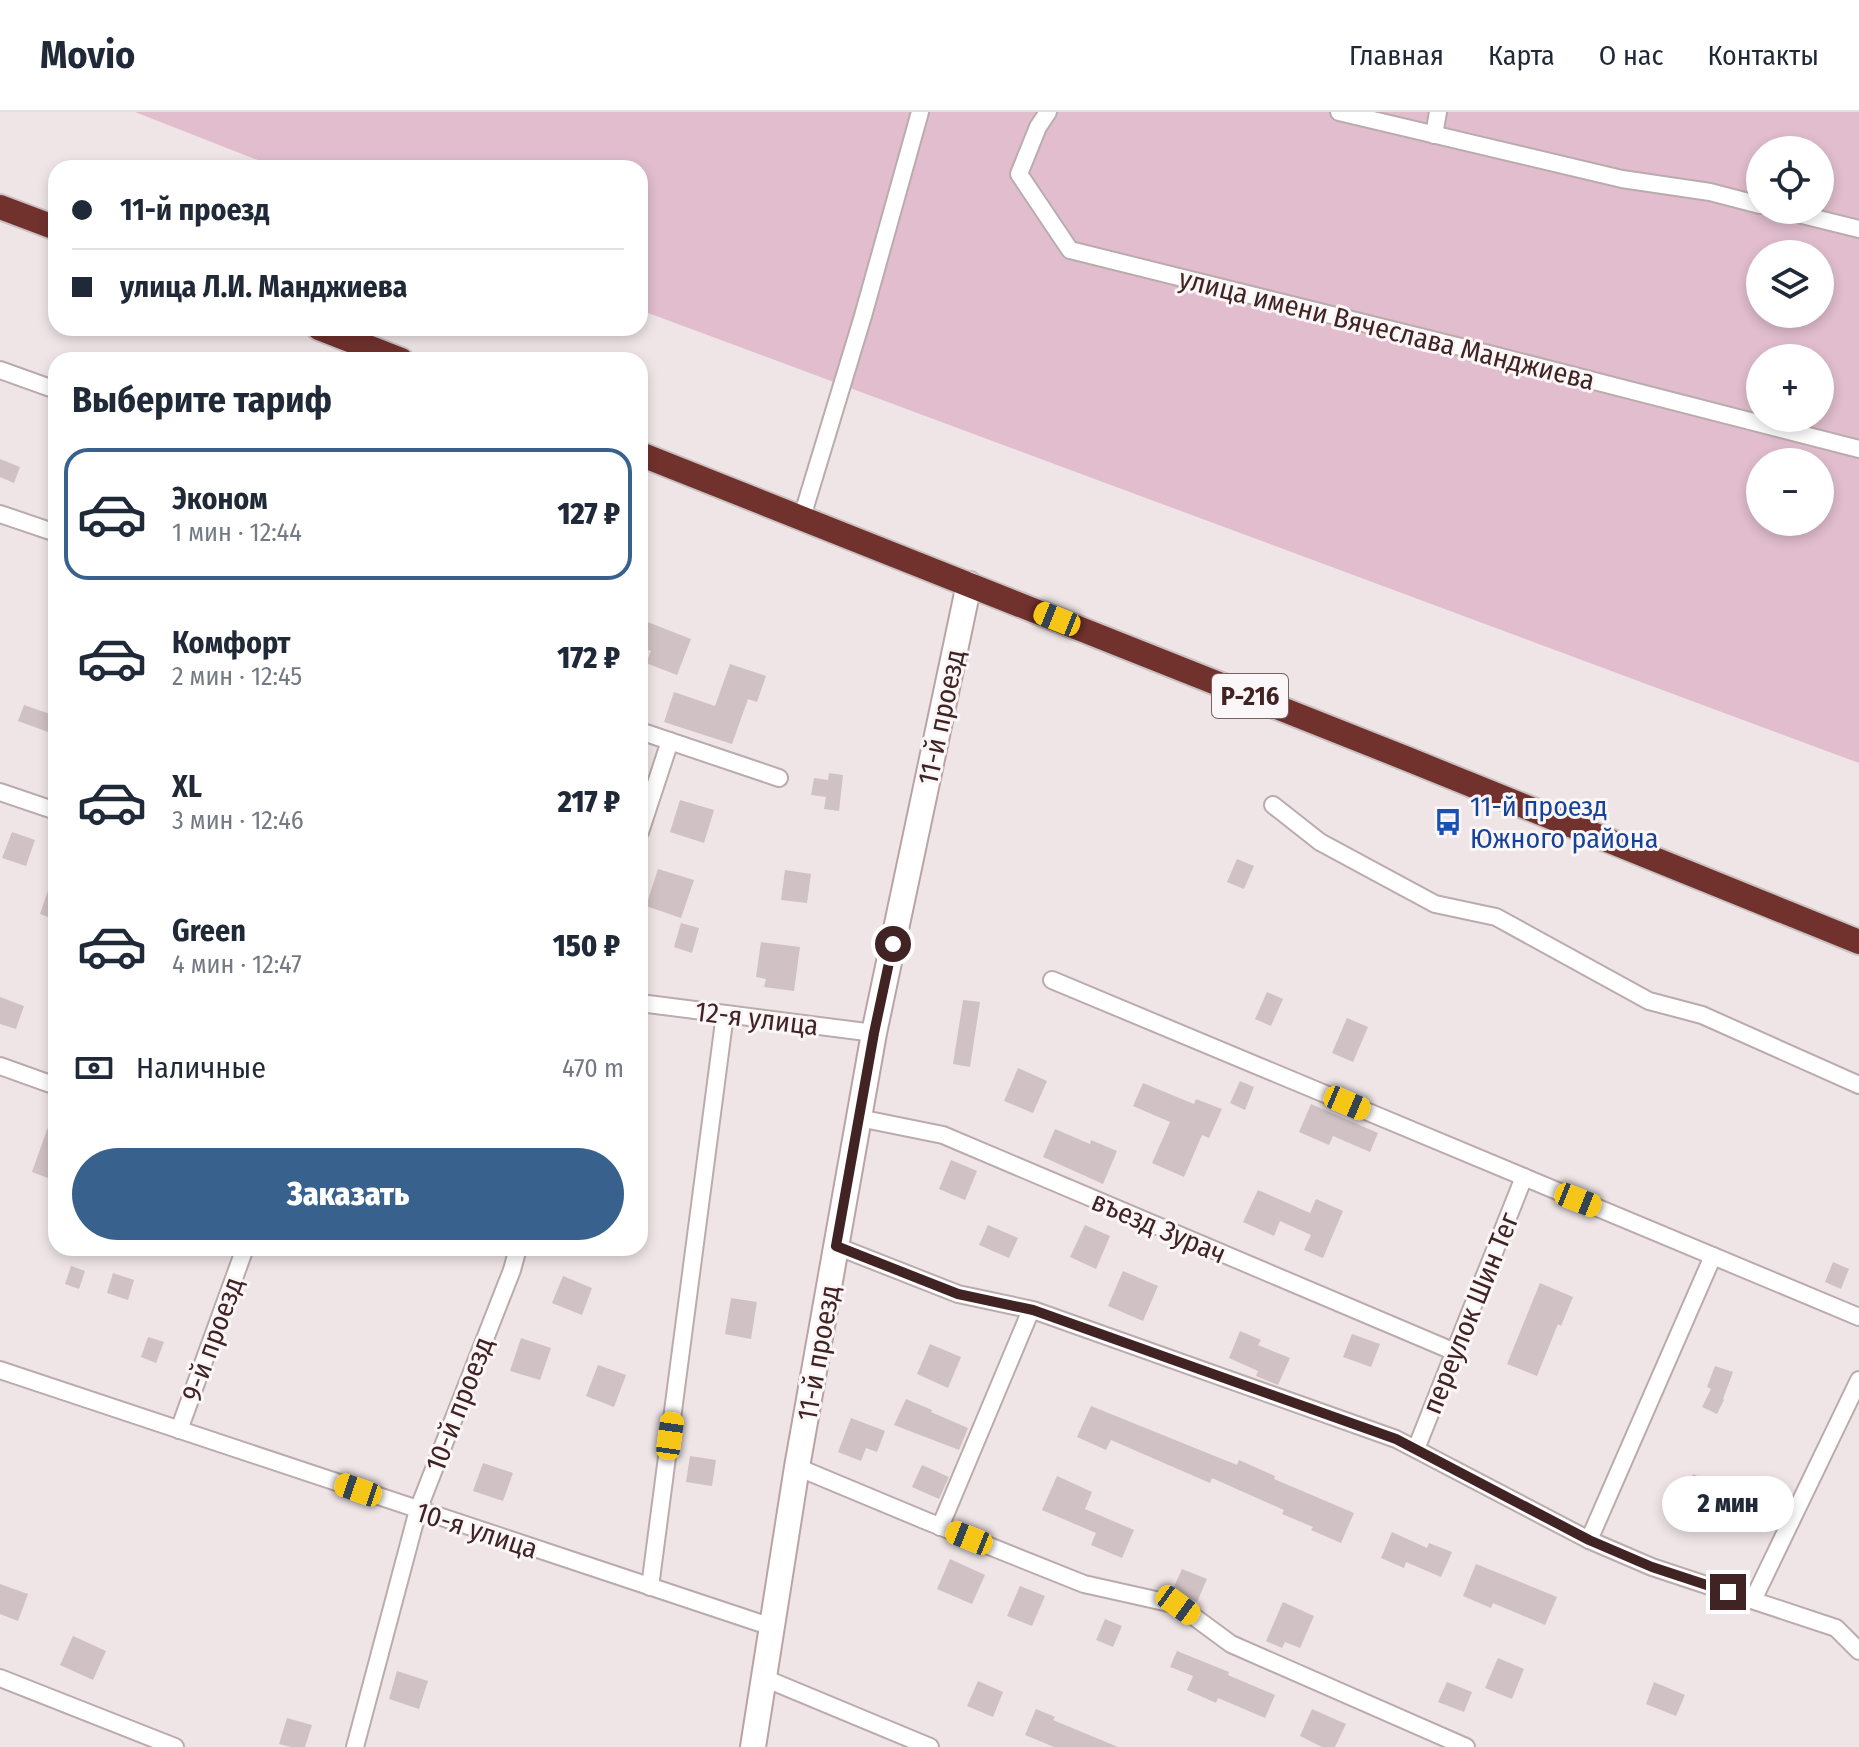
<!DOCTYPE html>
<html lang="ru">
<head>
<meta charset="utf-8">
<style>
	:root { --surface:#fff; --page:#f2f2f3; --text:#1f2937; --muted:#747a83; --line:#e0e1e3; --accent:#39618e }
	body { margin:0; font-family:"Fira Sans Condensed",sans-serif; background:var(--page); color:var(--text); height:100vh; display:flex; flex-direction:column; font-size:30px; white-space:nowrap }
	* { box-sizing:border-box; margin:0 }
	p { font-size:26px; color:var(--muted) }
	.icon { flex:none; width:44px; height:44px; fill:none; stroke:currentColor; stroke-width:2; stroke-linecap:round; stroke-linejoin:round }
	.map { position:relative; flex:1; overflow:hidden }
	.panel { position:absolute; left:48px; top:240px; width:600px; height:904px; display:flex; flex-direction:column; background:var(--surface); border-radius:24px; box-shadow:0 4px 12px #0003 }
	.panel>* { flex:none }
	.top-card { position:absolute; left:48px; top:48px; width:600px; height:176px; border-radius:24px; box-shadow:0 4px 12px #0003; display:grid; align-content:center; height:176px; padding:0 24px; background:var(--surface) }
	.fabs { position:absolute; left:1746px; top:24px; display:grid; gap:16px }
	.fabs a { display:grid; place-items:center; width:88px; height:88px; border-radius:50%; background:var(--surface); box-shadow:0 4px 12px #0003; font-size:40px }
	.end { position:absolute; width:36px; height:36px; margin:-18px; border:10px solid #422323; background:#fff; box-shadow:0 0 0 4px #fff }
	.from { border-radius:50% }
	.bubble { position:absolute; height:56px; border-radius:28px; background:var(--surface); box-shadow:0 4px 12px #0003; font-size:26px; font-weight:800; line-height:56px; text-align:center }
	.car { position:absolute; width:24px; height:48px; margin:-24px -12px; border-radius:10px; box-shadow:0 0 6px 2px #0007; background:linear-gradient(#f5c518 24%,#345 0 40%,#f5c518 0 76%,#345 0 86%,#f5c518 0) }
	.top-card b { display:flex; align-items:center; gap:28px; height:76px; font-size:30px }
	.top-card b+b { border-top:2px solid var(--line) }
	.top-card i { width:20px; height:20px; background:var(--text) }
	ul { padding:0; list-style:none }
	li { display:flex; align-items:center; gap:24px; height:132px; margin:0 16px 12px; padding:0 8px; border:4px solid transparent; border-radius:24px }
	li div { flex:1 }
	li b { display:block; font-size:30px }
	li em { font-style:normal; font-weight:800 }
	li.active { border-color:var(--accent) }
	li>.icon { width:72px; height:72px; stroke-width:1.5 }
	h2 { padding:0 24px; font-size:36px; line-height:96px }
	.pay { display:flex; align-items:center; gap:20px; height:88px; padding:0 24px; font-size:30px }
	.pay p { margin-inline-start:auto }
	.cta { display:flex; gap:16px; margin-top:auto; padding:16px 24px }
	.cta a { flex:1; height:92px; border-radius:48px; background:var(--accent); color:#fff; font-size:32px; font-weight:800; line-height:92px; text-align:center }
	header { display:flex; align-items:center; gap:48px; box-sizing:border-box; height:112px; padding:0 40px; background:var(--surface); border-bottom:2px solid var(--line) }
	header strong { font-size:38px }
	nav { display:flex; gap:44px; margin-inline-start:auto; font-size:28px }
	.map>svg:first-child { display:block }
</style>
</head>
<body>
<header>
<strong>Movio</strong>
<nav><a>Главная</a><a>Карта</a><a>О нас</a><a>Контакты</a></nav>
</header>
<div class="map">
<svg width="1859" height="1635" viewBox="0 0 1859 1635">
	<rect width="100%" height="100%" fill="#efe5e7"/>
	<path fill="#e1bdce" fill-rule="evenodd" d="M 135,0 L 1859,0 L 1859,651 L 640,198 L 640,56 L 278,56 ZM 1760,38 L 1820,38 L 1820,98 L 1760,98 ZM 1760,142 L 1820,142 L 1820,202 L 1760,202 ZM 1760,246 L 1820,246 L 1820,306 L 1760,306 ZM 1760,350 L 1820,350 L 1820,410 L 1760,410 Z"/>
	<g fill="#d0c1c4">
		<path d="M 0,347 L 20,355 L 14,371 L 0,365 Z"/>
		<path d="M 640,507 L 691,527 L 677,563 L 646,551 L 651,539 L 640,535 Z"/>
		<path d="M 730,552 L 766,564 L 757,590 L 748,587 L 732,632 L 664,610 L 674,580 L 715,594 Z"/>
		<path d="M 24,593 L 56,604 L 56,623 L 18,609 Z"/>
		<path d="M 829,661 L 843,663 L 839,699 L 824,697 L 826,685 L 811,683 L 814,666 L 828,668 Z"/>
		<path d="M 680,688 L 714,698 L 704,731 L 670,720 Z"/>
		<path d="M 12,720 L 35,728 L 26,754 L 2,746 Z"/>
		<path d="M 1237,747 L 1254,754 L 1244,777 L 1227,770 Z"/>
		<path d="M 658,757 L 694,768 L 681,806 L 646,794 Z"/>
		<path d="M 785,758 L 811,762 L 807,791 L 781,788 Z"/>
		<path d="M 54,761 L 56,762 L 56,808 L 40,802 Z"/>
		<path d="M 681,811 L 699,816 L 692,841 L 674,835 Z"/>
		<path d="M 761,830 L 800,835 L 794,879 L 764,875 L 766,867 L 756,865 Z"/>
		<path d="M 1267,880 L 1283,887 L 1271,914 L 1255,907 Z"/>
		<path d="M 0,885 L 24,894 L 16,917 L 0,912 Z"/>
		<path d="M 963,888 L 980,890 L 970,955 L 953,952 Z"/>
		<path d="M 1347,906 L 1368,915 L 1353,950 L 1332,941 Z"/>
		<path d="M 1018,956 L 1047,969 L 1033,1001 L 1004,989 Z"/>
		<path d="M 1240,969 L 1254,975 L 1245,998 L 1230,991 Z"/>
		<path d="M 1143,971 L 1194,992 L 1196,987 L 1222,997 L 1209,1026 L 1202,1023 L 1184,1065 L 1152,1051 L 1170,1010 L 1133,994 Z"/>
		<path d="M 1311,992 L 1378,1021 L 1370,1040 L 1333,1024 L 1329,1033 L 1299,1020 Z"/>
		<path d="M 54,998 L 56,999 L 56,1069 L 32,1060 Z"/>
		<path d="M 1055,1017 L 1090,1032 L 1091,1028 L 1117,1039 L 1103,1072 L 1043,1045 Z"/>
		<path d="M 951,1048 L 977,1059 L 965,1088 L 939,1077 Z"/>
		<path d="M 1258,1078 L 1310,1101 L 1316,1087 L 1343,1099 L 1323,1146 L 1304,1138 L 1311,1123 L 1280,1109 L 1274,1124 L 1243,1110 Z"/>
		<path d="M 988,1113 L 1018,1126 L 1009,1146 L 979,1133 Z"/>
		<path d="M 1085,1113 L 1110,1124 L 1096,1157 L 1070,1145 Z"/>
		<path d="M 1833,1150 L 1849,1157 L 1841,1177 L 1825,1170 Z"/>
		<path d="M 71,1154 L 85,1159 L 79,1177 L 65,1172 Z"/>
		<path d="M 1123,1159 L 1158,1174 L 1143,1209 L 1108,1194 Z"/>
		<path d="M 113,1161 L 134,1168 L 128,1188 L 107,1181 Z"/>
		<path d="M 563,1164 L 592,1176 L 582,1203 L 552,1191 Z"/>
		<path d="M 1540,1171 L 1573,1185 L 1561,1214 L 1558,1212 L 1537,1264 L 1507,1252 Z"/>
		<path d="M 731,1186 L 757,1190 L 751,1227 L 725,1222 Z"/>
		<path d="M 1240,1219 L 1261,1228 L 1258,1233 L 1290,1246 L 1278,1273 L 1256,1264 L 1258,1259 L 1229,1246 Z"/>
		<path d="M 1352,1222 L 1380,1232 L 1371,1255 L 1343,1245 Z"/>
		<path d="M 148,1225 L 164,1230 L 156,1251 L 141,1245 Z"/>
		<path d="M 521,1226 L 551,1236 L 540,1268 L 510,1259 Z"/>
		<path d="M 930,1232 L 961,1245 L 948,1276 L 917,1262 Z"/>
		<path d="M 598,1253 L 626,1263 L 614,1295 L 586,1284 Z"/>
		<path d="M 1715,1254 L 1733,1260 L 1723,1287 L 1724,1288 L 1717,1302 L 1702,1295 L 1711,1277 L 1707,1275 Z"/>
		<path d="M 906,1287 L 932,1298 L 931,1300 L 968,1316 L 959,1338 L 894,1313 Z"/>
		<path d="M 1091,1294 L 1237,1353 L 1239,1348 L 1275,1364 L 1274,1367 L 1354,1401 L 1341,1431 L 1311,1418 L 1313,1415 L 1282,1402 L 1284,1398 L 1212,1366 L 1210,1371 L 1111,1328 L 1106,1338 L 1077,1325 Z"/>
		<path d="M 851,1306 L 885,1319 L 877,1340 L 866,1336 L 861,1349 L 838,1340 Z"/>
		<path d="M 690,1344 L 716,1348 L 712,1374 L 686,1370 Z"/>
		<path d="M 483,1351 L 513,1361 L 503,1389 L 473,1379 Z"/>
		<path d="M 922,1353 L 949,1365 L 939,1387 L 912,1375 Z"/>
		<path d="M 1693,1362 L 1714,1371 L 1706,1391 L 1684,1382 Z"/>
		<path d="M 1057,1364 L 1092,1380 L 1085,1397 L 1134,1418 L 1122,1446 L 1091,1433 L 1096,1421 L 1042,1398 Z"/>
		<path d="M 1392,1420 L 1427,1436 L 1429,1431 L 1452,1440 L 1441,1465 L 1406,1450 L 1404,1456 L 1381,1446 Z"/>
		<path d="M 950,1447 L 985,1463 L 972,1492 L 937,1477 Z"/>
		<path d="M 1476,1452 L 1557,1485 L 1545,1513 L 1493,1491 L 1491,1496 L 1463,1484 Z"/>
		<path d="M 1182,1457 L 1207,1467 L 1197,1490 L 1172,1479 Z"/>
		<path d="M 0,1472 L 28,1482 L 18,1509 L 0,1502 Z"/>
		<path d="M 1020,1474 L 1045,1484 L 1032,1514 L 1007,1504 Z"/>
		<path d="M 1283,1490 L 1314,1504 L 1300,1536 L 1285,1530 L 1282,1536 L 1266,1529 Z"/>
		<path d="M 1105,1507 L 1122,1514 L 1113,1535 L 1096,1528 Z"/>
		<path d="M 73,1524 L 106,1539 L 93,1568 L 60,1553 Z"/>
		<path d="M 1177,1539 L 1229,1560 L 1228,1563 L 1275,1583 L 1265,1606 L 1218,1586 L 1216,1591 L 1187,1578 L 1193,1564 L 1170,1555 Z"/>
		<path d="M 1498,1546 L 1524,1557 L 1512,1587 L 1485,1576 Z"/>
		<path d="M 397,1559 L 428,1569 L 419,1597 L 389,1587 Z"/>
		<path d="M 978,1569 L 1003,1580 L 993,1605 L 967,1594 Z"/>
		<path d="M 1447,1570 L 1472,1580 L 1464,1600 L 1438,1590 Z"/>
		<path d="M 1654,1570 L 1685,1583 L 1676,1604 L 1646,1592 Z"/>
		<path d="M 1036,1597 L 1055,1605 L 1053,1608 L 1118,1635 L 1054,1635 L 1025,1623 Z"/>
		<path d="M 1312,1597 L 1346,1612 L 1335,1635 L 1322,1635 L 1300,1624 Z"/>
		<path d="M 287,1606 L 312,1613 L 305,1635 L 291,1635 L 279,1632 Z"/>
	</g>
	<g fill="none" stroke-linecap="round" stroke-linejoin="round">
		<g stroke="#bbabac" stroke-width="20">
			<g id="street">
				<path d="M 1048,0 L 1038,15 L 1019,62 L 1070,138 L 1497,244 L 1859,337"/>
				<path d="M 1339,0 L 1622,67 L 1710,80 L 1760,93"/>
				<path d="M 1434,23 L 1438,0"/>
				<path d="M 1782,98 L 1859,117"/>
				<path d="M 0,258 L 56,278"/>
				<path d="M 0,402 L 56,421"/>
				<path d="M 802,405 L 863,204 L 920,0"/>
				<path d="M 640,619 L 779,666"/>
				<path d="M 0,680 L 56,699"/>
				<path d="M 1273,693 L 1320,730 L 1435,792 L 1496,805 L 1649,889 L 1702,903 L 1859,973"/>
				<path d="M 640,720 L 670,629"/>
				<path d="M 1052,868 L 1859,1205"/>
				<path d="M 640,891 L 874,921"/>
				<path d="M 0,954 L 56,974"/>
				<path d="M 859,1006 L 943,1023 L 1455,1240"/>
				<path d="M 836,1134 L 958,1182 L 1033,1198 L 1396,1327 L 1589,1428 L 1652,1455 L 1836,1516 L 1859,1539"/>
				<path d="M 0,1258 L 772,1515"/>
				<path d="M 179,1318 L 245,1136"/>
				<path d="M 1416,1337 L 1524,1065"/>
				<path d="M 797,1355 L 924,1408 L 1084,1472 L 1178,1493 L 1231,1532 L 1466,1635"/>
				<path d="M 940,1415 L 1031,1198"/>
				<path d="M 1589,1428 L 1713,1144"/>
				<path d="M 650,1475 L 725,902"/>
				<path d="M 1753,1488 L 1859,1268"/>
				<path d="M 0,1566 L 175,1635"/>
				<path d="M 764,1566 L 930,1635"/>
				<path d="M 355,1635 L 418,1398 L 512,1158 L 518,1136"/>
			</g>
		</g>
		<g stroke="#bba3a5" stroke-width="28">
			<path id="secondary" d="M 753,1635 L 797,1355 L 874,921 L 969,472"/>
		</g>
		<g stroke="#cac1c1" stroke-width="28">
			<g id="highway">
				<path d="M 0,95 L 56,116"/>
				<path d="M 319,216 L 401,248"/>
				<path d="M 640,342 L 1410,648 L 1859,830"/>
			</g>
		</g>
		<use href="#street" stroke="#fff" stroke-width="16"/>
		<use href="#secondary" stroke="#fff" stroke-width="24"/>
		<use href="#highway" stroke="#71312d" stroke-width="24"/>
	</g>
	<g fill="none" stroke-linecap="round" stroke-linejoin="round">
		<path stroke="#422323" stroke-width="10" d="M 893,832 L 874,921 L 836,1134 L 958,1182 L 1033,1198 L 1396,1327 L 1589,1428 L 1652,1455 L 1728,1480"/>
	</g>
	<defs>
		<g id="bus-bare" transform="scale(2.16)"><path d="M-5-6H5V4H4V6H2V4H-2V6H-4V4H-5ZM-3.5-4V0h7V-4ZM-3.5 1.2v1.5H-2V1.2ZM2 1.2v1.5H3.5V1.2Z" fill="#1a4fb4" stroke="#fbf6f7" stroke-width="2.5" paint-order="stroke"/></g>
	</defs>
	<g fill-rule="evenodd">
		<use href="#bus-bare" x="1448" y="710"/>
	</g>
	<g text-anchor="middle" stroke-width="6" stroke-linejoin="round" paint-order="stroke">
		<rect fill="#fbf6f7" stroke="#7a6263" stroke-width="2" x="1212" y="562" width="76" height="44" rx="6"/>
		<g font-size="26" font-weight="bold" fill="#422323">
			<text x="1250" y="593">Р-216</text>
		</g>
		<g font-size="28" fill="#422323" stroke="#fbf6f7">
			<text transform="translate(1387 217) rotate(14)" y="10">улица имени Вячеслава Манджиева</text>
			<text transform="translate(941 605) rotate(-78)" y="10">11-й проезд</text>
			<text transform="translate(757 906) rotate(7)" y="10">12-я улица</text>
			<text transform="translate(1159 1115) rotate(23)" y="10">въезд Зурач</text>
			<text transform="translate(1470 1201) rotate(-68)" y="10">переулок Шин Тег</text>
			<text transform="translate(212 1227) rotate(-70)" y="10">9-й проезд</text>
			<text transform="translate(818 1241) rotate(-80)" y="10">11-й проезд</text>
			<text transform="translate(459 1292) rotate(-69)" y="10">10-й проезд</text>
			<text transform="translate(477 1418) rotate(18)" y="10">10-я улица</text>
		</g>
		<g font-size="28" fill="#164399" stroke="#fbf6f7" text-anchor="start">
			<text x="1470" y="704">11-й проезд<tspan x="1470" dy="32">Южного района</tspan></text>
		</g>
	</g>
</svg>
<div class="fabs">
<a><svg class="icon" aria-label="locate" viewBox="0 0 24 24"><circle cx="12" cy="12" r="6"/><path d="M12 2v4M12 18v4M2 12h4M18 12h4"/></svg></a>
<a><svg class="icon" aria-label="layers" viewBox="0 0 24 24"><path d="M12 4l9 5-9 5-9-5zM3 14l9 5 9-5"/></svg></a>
<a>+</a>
<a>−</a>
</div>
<i class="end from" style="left:893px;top:832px"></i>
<i class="end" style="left:1728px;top:1480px"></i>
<div class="bubble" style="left:1662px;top:1364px;width:132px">2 мин</div>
<i class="car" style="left:1057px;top:507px;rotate:292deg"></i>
<i class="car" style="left:1347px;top:991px;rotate:113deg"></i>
<i class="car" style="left:1578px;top:1088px;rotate:112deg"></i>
<i class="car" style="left:670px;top:1324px;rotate:8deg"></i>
<i class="car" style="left:358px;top:1378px;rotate:289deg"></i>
<i class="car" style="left:969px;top:1426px;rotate:292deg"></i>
<i class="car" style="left:1178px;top:1493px;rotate:126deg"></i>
<div class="top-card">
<b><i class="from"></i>11-й проезд</b>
<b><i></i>улица Л.И. Манджиева</b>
</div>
<section class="panel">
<h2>Выберите тариф</h2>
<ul>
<li class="active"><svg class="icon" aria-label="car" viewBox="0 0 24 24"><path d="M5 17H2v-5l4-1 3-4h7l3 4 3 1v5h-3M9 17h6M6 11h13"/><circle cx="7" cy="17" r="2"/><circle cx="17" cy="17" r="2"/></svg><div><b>Эконом</b><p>1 мин · 12:44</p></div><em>127 ₽</em></li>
<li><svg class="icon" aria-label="car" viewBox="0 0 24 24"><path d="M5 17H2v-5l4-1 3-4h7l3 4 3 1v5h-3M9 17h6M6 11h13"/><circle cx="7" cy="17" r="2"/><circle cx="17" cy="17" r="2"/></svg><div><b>Комфорт</b><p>2 мин · 12:45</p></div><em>172 ₽</em></li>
<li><svg class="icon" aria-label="car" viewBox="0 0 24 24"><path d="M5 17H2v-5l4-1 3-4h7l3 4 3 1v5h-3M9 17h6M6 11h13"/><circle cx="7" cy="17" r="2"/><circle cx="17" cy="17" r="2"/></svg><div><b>XL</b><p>3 мин · 12:46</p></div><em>217 ₽</em></li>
<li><svg class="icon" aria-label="car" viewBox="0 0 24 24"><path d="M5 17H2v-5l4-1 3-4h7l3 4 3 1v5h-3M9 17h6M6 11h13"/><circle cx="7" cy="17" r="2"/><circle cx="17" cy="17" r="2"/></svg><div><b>Green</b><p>4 мин · 12:47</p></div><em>150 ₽</em></li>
</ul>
<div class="pay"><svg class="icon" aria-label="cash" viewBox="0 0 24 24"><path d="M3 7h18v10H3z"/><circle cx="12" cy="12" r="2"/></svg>Наличные<p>470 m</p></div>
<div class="cta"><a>Заказать</a></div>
</section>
</div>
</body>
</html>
